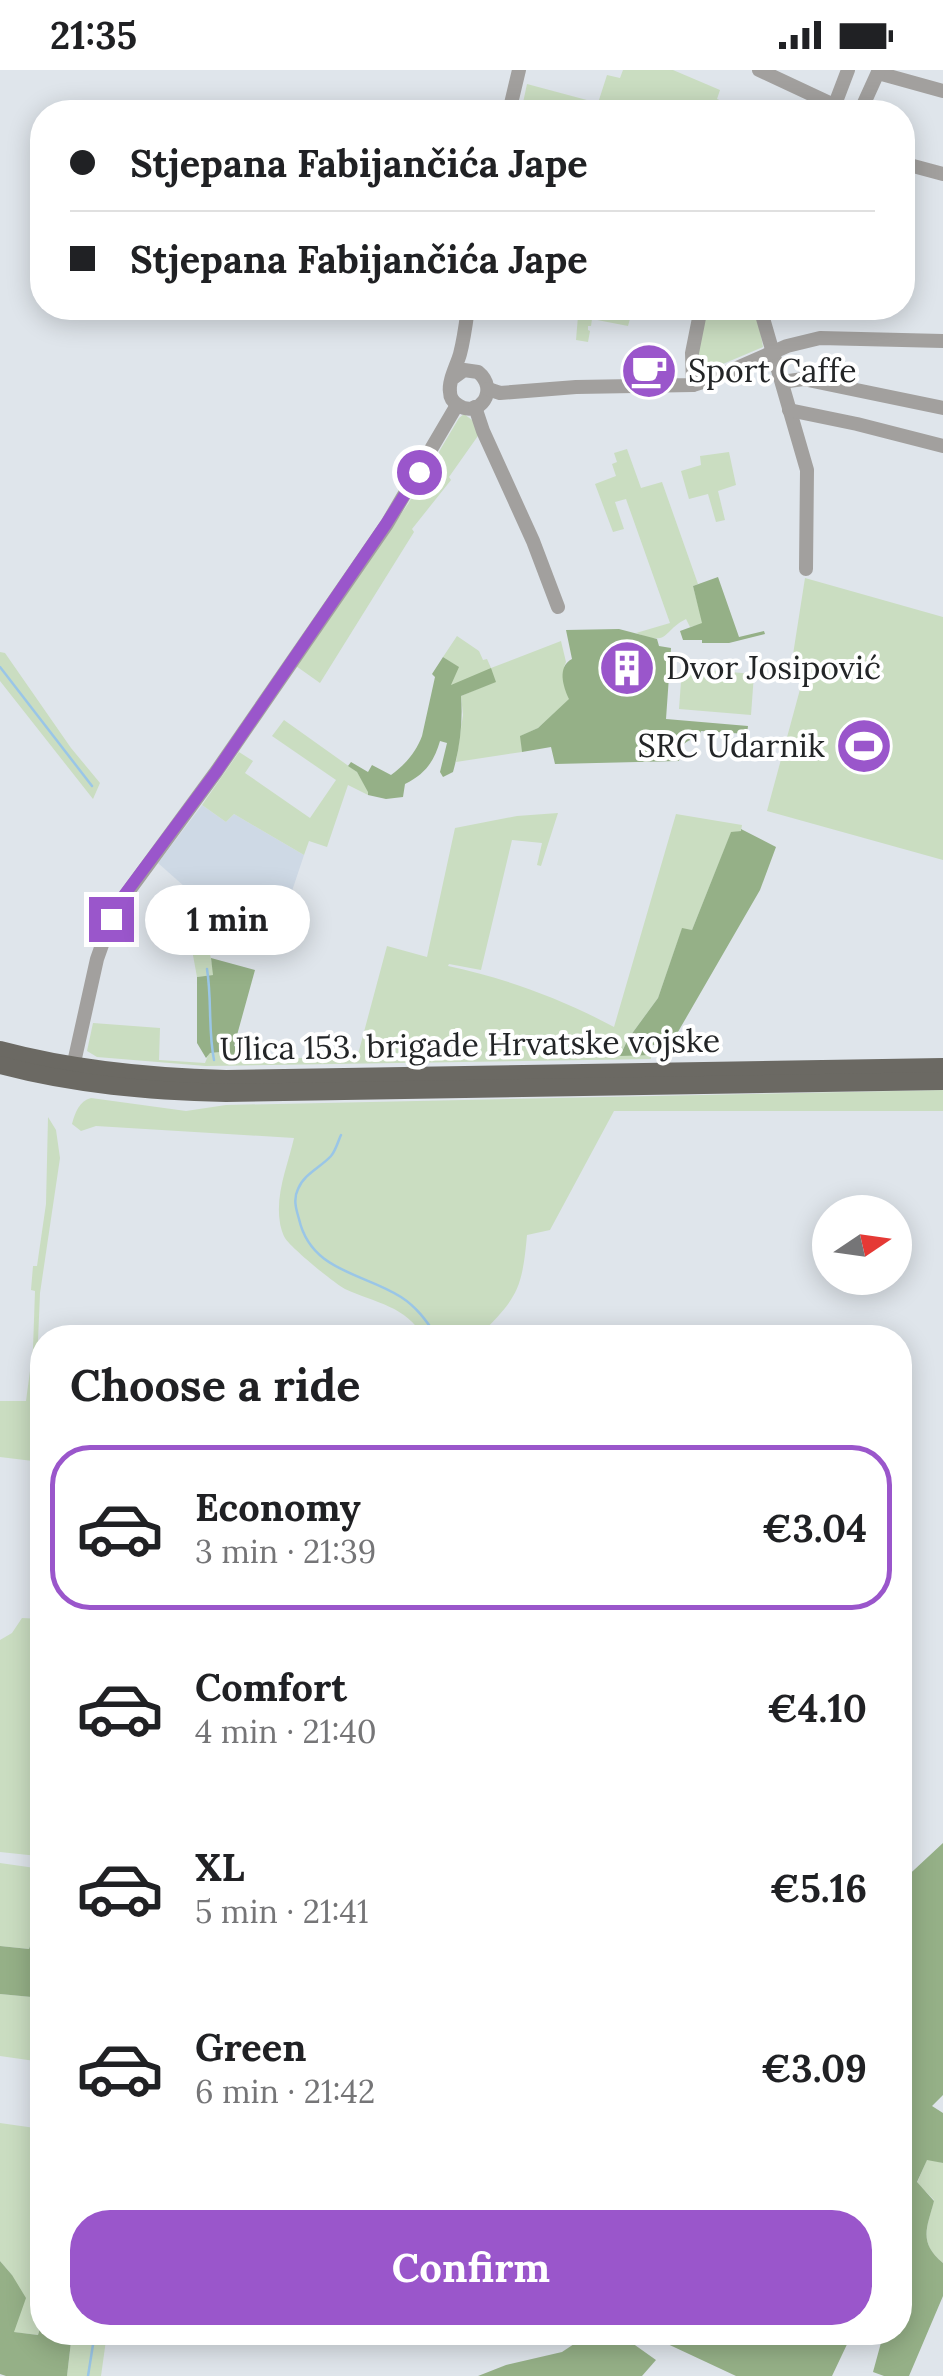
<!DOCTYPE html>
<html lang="en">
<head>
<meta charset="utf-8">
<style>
	:root { --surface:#fff; --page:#f6f6f6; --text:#202124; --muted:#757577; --line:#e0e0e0; --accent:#9a56cb }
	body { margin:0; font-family:Lora,serif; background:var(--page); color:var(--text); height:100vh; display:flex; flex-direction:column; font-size:38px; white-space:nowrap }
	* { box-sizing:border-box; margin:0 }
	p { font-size:32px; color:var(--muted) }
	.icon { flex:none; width:55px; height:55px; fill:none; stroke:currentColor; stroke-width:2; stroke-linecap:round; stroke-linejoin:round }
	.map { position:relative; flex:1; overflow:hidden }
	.side { position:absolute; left:30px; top:1255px; width:882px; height:1020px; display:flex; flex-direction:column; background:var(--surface); border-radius:40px; box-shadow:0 5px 25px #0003 }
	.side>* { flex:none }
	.guide { position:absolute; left:30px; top:30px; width:885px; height:220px; border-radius:40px; box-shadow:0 5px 25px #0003; display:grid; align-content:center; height:220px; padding:0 40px; background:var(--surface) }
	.needle { width:65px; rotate:77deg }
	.tools { position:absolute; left:812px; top:1125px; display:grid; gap:20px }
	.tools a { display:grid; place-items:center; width:100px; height:100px; border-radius:50%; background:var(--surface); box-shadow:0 5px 25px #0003; font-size:50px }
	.end { position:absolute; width:45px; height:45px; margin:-22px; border:12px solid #9a56cb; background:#fff; box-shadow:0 0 0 5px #fff }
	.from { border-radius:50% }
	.bubble { position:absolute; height:70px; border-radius:35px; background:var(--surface); box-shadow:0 5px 25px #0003; font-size:32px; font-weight:700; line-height:70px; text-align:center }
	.guide b { display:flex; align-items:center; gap:35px; height:95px; font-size:38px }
	.guide b+b { border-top:2px solid var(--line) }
	.guide i { width:25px; height:25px; background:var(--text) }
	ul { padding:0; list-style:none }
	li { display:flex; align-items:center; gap:30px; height:165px; margin:0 20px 15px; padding:0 20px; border:5px solid transparent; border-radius:40px }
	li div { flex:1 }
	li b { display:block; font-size:38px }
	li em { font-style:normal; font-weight:700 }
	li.current { border-color:var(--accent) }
	li>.icon { width:90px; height:90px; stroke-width:1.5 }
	h2 { padding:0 40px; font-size:45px; line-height:120px }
	.primary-button { display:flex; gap:20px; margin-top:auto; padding:20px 40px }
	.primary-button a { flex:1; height:115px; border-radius:40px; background:var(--accent); color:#fff; font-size:40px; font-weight:700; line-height:115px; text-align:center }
	.status { display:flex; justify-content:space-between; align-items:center; height:70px; padding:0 50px; background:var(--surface); direction:ltr }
	.status svg { height:28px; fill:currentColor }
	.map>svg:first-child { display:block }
</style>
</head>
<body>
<div class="status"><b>21:35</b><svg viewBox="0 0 49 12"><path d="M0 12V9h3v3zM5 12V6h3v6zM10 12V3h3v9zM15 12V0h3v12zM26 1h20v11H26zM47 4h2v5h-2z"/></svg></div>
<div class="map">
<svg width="943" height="2306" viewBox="0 0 943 2306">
	<rect width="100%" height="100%" fill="#dfe5eb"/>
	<path fill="#ced9e5" d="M 202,735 L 226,752 L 234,744 L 304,785 L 284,845 L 185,817 L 158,793 Z"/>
	<g fill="#caddc1">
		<path d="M 623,0 L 673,0 L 720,20 L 717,29 L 735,37 L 733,42 L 521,42 L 527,14 L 598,33 L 607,5 L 620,8 Z"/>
		<path d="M 527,238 L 633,238 L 628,256 L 592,249 L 591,256 L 588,256 L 588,260 L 590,261 L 588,272 L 576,270 L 578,246 Z"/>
		<path d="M 705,238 L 756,238 L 763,277 L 704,302 L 700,299 L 698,283 Z"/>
		<path d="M 464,344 L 472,350 L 480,363 L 449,407 L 451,410 L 412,459 L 414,462 L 320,613 L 296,596 L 408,434 L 459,348 Z"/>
		<path d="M 627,379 L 641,418 L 662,412 L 698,514 L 693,516 L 703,554 L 690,557 L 686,549 C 662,561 670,577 636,563 L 670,553 L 626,429 L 615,432 L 624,459 L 613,462 L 595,414 L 616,406 L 612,394 L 617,392 L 614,383 Z"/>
		<path d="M 729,382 L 736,415 L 718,421 L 725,450 L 716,452 L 708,424 L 689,429 L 681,401 L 701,395 L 700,386 Z"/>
		<path d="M 805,508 L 943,547 L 943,790 L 767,741 L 802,612 L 789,610 Z"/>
		<path d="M 457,566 L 479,581 L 483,590 L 487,589 L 491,598 L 561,571 L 566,592 L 564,597 L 570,629 L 538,658 L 521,666 L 522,682 L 456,692 L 463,645 L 461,626 L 496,611 L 449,616 L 458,597 L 443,587 Z"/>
		<path d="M 0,582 L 5,583 L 71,678 L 100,713 L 93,729 L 0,611 Z"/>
		<path d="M 682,598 L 754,604 L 751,645 L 679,639 Z"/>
		<path d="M 284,650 L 357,702 L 369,722 L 368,725 L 348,715 L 327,777 L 309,771 L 304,785 L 234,744 L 226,752 L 202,735 L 239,682 L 253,691 L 245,703 L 310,748 L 336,710 L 272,666 Z"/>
		<path d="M 558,743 L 541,796 L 537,795 L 542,773 L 512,770 L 481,900 L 449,894 L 448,896 C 505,908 562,929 614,957 L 676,744 L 742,755 L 741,761 L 731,763 L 692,860 L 682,859 L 658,928 L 628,969 L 620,985 L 651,985 L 651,989 L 206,996 L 97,987 L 87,981 L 93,953 L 160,958 L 159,990 L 205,993 L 209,983 L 222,982 L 224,989 L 252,990 L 255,985 L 271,988 L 357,988 L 387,876 L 427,887 L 455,758 L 517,746 Z"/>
		<path d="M 185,817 L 198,820 L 214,905 L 197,907 L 190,869 L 180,838 Z"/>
		<path d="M 943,1020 L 943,1041 L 614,1041 L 550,1160 L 527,1165 C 522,1221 517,1228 477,1268 L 423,1267 C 407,1236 375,1233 345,1219 C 334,1213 291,1178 285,1168 C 283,1165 280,1155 280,1153 C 275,1124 288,1095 294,1068 L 96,1056 L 81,1061 L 72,1054 C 75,1043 79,1031 91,1028 L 186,1041 L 226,1035 Z"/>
		<path d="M 48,1047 L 56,1060 L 60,1088 L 40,1223 L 33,1391 L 0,1387 L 0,1331 L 26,1331 L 33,1278 L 35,1221 L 31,1220 L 33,1196 L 37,1196 L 46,1134 Z"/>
		<path d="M 22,1548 L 42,1549 L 42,1676 L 35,1734 L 42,1736 L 42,1767 L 38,1786 L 0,1782 L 0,1570 L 12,1563 Z"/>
		<path d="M 0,1793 L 42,1799 L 42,1870 L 33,1869 L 29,1879 L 0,1876 Z"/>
		<path d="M 0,1924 L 42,1928 L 42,1992 L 0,1986 Z"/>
		<path d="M 0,2053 L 42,2059 L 42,2252 L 38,2265 L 13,2262 L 12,2205 L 0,2191 Z"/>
		<path d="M 927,2089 L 943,2093 L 943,2193 C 918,2172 927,2158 934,2130 L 917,2113 Z"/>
		<path d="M 72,2263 L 107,2263 L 101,2306 L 67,2306 Z"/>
	</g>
	<g fill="#95b087">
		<path d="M 718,507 L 739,567 L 764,561 L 765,564 L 729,573 L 702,573 L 702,570 L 683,570 L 680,561 L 702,553 L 693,516 Z"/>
		<path d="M 619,559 L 657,569 L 659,576 L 671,578 L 666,649 L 748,656 L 747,664 L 701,661 L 698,668 C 682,671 681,676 679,691 L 555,694 L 551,677 L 522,682 L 520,666 L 538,658 L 569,629 C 563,616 557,597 572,589 L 566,560 Z"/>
		<path d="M 443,587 L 459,597 L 451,615 L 491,598 L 496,612 L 461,626 C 463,652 460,677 453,702 L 443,707 L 440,702 L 447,673 L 440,671 C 434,692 425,704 405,714 L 403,727 L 386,729 L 368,725 L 368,722 L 357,702 L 348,696 L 351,692 L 368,702 L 372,695 L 391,705 C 405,695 416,682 422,666 L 435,607 L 432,604 Z"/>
		<path d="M 741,759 L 776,777 L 760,820 L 671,974 L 653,975 L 651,985 L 620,986 L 628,969 L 658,928 L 682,858 L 692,860 L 731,762 L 741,761 Z"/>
		<path d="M 211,888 L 255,900 L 234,976 L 253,982 L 255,985 L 252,990 L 223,989 L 221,982 L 210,983 L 206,988 L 197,973 L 197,907 L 213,905 Z"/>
		<path d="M 943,1773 L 943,2025 L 932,2036 L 943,2043 L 943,2093 L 927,2090 L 917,2112 L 934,2131 C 927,2158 918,2172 943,2193 L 943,2226 L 909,2306 L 884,2306 L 873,2302 L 882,2269 L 861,2263 L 900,2262 L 900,1813 Z"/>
		<path d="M 33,1869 L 42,1870 L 42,1928 L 0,1924 L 0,1876 L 29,1879 Z"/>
		<path d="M 0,2191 L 12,2205 L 26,2228 L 14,2262 L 38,2265 L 42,2252 L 42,2262 L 72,2263 L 67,2306 L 6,2306 L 0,2304 Z"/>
		<path d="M 592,2262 L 618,2263 L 656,2290 L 642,2306 L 478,2306 L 506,2295 L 562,2282 Z"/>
		<path d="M 807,2263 L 828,2270 L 850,2268 L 832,2306 L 736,2306 L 644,2263 Z"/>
	</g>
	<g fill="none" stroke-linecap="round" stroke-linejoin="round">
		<g stroke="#9ac6e7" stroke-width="2.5">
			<path d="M 0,597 L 92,716"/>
			<path d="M 207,899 C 212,930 208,960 214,990"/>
			<path d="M 341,1065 C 338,1071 336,1080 331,1086 C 321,1097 304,1104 298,1119 C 293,1129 296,1139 299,1149 C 311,1202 364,1203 401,1227 C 418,1238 427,1252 438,1268"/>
			<path d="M 88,2306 L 95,2262"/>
		</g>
		<g stroke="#a2a09e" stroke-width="14">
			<path d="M 759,0 L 834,35"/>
			<path d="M 878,3 L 943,21"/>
			<path d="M 509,42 L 519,0"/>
			<path d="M 832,42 L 848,0"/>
			<path d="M 860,42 L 879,0"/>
			<path d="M 902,93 L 943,104"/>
			<path d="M 760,238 L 807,400 L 806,499"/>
			<path d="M 453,308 L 464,300 L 478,302 C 500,320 479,349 458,335 C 453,332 450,327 450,322 C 448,311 457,295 460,284 C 464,269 466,253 468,238"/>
			<path d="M 782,312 L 803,309 L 943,338"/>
			<path d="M 693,315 L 692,283 L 701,238"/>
			<path d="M 488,319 L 500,323 L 576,317 L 693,315 L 712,309 L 787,276 L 820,268 L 943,271"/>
			<path d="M 475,337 L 483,361 L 533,471 L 558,537"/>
			<path d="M 789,340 L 857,354 L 943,376"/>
			<path d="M 71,1006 L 97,889 L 114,841 L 216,702 L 387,454 L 457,335"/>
		</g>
		<g stroke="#6b6963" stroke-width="18">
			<path d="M 0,980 C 75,1000 149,1007 226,1009 L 943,997"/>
			<path d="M 0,995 C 75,1015 149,1021 226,1023 L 943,1011"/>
		</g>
	</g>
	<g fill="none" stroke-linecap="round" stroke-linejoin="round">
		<path stroke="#9a56cb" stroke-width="12" d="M 111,849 L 125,824 L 216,702 L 386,454 L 419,402"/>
	</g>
	<defs>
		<g id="cafe-disc" transform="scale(2.875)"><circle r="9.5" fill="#9a56cb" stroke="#fff"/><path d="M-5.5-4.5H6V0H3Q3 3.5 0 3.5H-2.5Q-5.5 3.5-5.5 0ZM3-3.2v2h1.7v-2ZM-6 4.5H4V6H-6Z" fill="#fff"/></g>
		<g id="building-disc" transform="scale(2.875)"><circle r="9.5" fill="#9a56cb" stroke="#fff"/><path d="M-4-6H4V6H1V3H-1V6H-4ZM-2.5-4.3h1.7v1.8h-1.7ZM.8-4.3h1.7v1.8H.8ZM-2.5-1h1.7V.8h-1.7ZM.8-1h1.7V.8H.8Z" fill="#fff"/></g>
		<g id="stadium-disc" transform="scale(2.875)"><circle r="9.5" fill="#9a56cb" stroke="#fff"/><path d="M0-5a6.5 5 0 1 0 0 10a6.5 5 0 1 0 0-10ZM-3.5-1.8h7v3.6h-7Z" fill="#fff"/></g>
	</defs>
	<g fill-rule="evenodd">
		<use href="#cafe-disc" x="649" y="301"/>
		<use href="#building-disc" x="627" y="598"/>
		<use href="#stadium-disc" x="864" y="676"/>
	</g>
	<g text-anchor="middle" stroke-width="8" stroke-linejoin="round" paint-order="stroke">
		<g font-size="32" fill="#232527" stroke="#fff" text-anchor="start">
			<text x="688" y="312">Sport Caffe</text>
			<text x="666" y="609">Dvor Josipović</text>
			<text x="825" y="687" text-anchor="end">SRC Udarnik</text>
		</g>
		<g font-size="32" fill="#232527" stroke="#fff">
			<text transform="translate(470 975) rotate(-1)" y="11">Ulica 153. brigade Hrvatske vojske</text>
		</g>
	</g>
</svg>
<div class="tools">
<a><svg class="needle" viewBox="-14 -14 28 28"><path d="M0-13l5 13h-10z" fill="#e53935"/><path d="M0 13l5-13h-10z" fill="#757577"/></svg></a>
</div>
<i class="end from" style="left:419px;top:402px"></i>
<i class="end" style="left:111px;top:849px"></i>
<div class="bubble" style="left:145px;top:815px;width:165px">1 min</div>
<div class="guide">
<b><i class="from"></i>Stjepana Fabijančića Jape</b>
<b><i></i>Stjepana Fabijančića Jape</b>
</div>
<section class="side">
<h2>Choose a ride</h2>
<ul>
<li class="current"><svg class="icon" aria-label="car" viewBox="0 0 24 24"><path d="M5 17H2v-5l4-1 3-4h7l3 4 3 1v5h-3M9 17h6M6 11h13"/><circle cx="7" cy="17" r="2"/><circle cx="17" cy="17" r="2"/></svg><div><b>Economy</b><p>3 min · 21:39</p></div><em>€3.04</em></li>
<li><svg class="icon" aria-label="car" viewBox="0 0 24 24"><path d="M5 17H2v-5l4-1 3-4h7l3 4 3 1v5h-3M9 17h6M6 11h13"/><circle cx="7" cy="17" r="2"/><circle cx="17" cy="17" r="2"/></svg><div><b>Comfort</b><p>4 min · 21:40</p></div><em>€4.10</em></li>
<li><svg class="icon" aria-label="car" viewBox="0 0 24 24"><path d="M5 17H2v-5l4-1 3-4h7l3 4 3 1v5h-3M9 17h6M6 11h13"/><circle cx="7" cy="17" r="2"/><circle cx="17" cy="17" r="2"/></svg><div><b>XL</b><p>5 min · 21:41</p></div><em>€5.16</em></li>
<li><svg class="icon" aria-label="car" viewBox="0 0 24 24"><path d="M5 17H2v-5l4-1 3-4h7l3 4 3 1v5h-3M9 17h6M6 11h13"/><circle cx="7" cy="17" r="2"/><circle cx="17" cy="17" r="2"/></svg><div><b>Green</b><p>6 min · 21:42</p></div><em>€3.09</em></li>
</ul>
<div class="primary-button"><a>Confirm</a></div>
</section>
</div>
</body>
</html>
